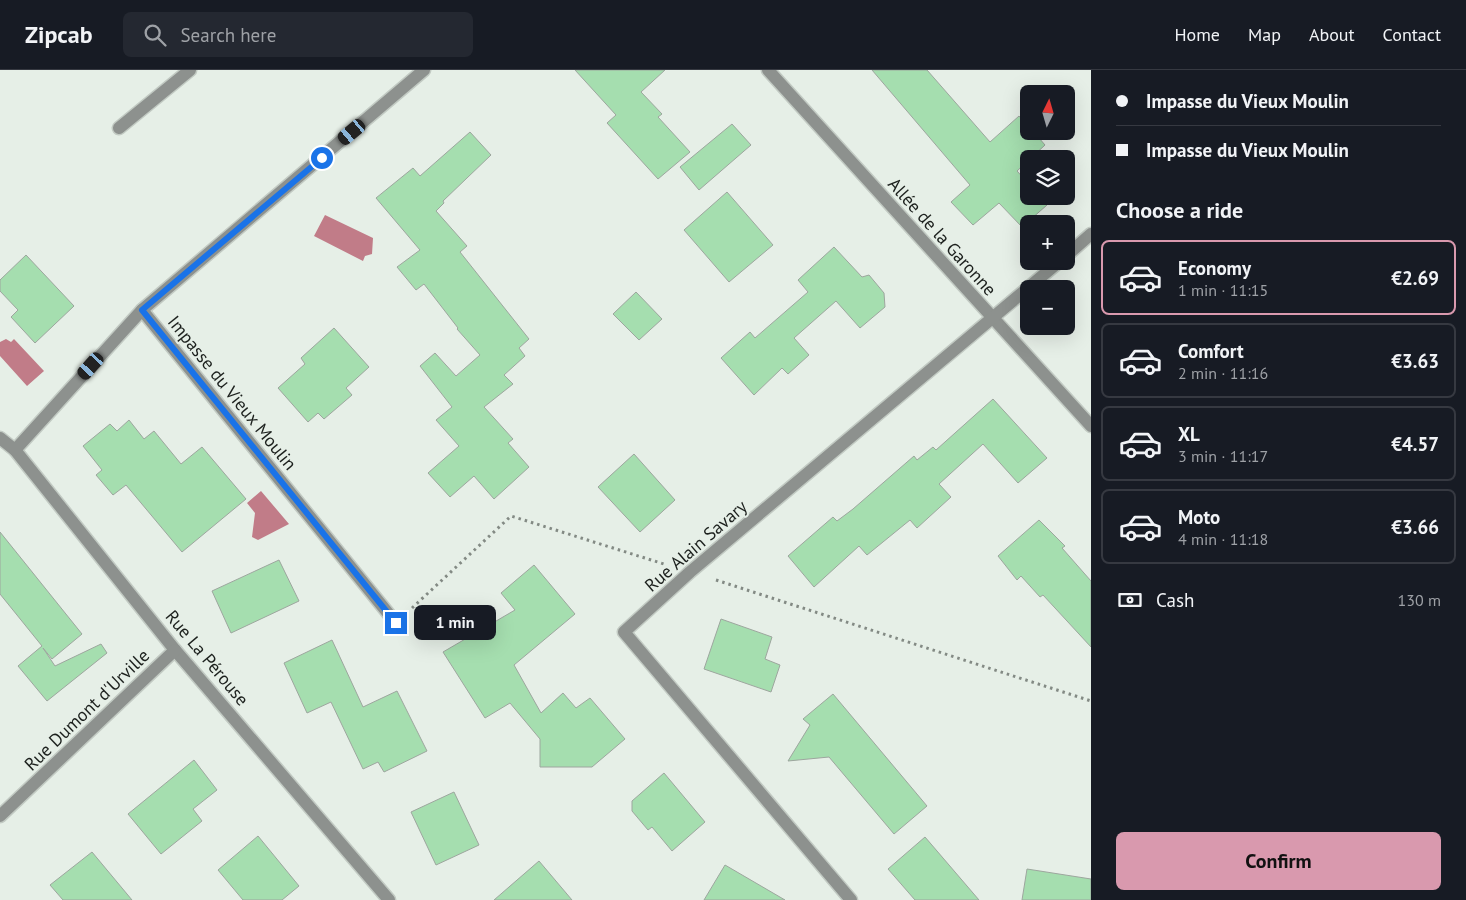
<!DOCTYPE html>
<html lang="en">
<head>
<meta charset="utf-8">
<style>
	:root { --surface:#171b24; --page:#242831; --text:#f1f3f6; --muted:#9ea1a6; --line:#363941; --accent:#d999ae }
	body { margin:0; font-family:"PT Sans",sans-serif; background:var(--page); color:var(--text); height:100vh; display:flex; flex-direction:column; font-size:19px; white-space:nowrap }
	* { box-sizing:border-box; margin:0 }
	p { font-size:16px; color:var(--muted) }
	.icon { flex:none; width:28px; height:28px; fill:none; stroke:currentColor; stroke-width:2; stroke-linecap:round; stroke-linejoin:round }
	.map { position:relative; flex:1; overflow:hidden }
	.panel { display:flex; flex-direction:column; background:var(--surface); width:375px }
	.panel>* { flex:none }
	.guide { display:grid; align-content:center; height:110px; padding:0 25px; background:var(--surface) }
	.needle { width:32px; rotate:5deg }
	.buttons { position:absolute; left:1020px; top:15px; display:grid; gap:10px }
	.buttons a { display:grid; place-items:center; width:55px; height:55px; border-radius:8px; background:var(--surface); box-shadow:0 5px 20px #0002; font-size:25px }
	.end { position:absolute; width:22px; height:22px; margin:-11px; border:6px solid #1a73e8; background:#fff; box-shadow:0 0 0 2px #fff }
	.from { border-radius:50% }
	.bubble { position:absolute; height:35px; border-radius:8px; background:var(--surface); box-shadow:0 5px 20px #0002; font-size:16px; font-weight:700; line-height:35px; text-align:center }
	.car { position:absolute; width:15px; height:30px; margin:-15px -8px; border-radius:6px; box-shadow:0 0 4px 1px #0007; background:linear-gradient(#222 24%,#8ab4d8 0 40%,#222 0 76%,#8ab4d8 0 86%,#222 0) }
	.guide b { display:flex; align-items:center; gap:18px; height:48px; font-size:19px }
	.guide b+b { border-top:1px solid var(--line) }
	.guide i { width:12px; height:12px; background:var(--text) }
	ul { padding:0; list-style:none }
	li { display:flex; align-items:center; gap:15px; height:75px; margin:0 10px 8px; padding:0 15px; border:2px solid var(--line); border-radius:8px }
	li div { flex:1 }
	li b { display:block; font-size:19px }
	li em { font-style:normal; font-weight:700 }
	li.on { border-color:var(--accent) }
	li>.icon { width:45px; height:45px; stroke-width:1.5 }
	h2 { padding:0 25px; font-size:22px; line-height:60px }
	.pay { display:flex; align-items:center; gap:12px; height:55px; padding:0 25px; font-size:19px }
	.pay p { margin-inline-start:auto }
	.action { display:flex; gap:10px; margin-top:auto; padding:10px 25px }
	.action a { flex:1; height:58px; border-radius:8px; background:var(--accent); color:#111; font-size:20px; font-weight:700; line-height:58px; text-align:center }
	header { display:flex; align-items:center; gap:30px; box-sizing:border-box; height:70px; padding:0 25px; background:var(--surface); border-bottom:1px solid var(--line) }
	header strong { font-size:24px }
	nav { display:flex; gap:28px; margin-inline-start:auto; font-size:18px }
	.search { width:350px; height:45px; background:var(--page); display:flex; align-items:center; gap:12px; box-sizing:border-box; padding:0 18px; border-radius:8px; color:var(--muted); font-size:19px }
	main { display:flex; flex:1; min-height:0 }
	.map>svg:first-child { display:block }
</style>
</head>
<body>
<header>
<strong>Zipcab</strong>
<div class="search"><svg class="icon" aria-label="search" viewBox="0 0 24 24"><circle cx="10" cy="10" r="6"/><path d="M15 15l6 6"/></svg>Search here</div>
<nav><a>Home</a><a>Map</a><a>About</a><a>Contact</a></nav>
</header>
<main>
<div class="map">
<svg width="1091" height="830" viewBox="0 0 1091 830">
	<rect width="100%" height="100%" fill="#e6efe7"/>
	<g fill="#c17c88">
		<path d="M 325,145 L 373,168 L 372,184 L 365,186 L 363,191 L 314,166 Z"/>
		<path d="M 6,269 L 11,272 L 14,269 L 44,301 L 27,316 L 0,286 L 0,272 Z"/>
		<path d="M 261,421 L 289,454 L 258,470 L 252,467 L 255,443 L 247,433 Z"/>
	</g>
	<g fill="#a5deaf" stroke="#9da69e">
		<path d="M 575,0 L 665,0 L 641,22 L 662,44 L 658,47 L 690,82 L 658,109 L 607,53 L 616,45 Z"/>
		<path d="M 872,0 L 927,0 L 990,72 L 1019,46 L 1029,57 L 1029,61 L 1033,61 L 1045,75 L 1017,101 L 1029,114 L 1029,126 L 1039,126 L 1047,135 L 1022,157 L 999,133 L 973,155 L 951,132 L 970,115 Z"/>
		<path d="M 732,54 L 751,75 L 699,120 L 680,97 Z"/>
		<path d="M 470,62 L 491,85 L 443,131 L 444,133 L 436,141 L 467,176 L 460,182 L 529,269 L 519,278 L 525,286 L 504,305 L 513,314 L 484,337 L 513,369 L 508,373 L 529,397 L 494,429 L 474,406 L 450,427 L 428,403 L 459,376 L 436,350 L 452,337 L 420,296 L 435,283 L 456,306 L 480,285 L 457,259 L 458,258 L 424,214 L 416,220 L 397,197 L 420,180 L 376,128 L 413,98 L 420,106 Z"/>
		<path d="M 727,122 L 773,175 L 729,212 L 684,160 Z"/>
		<path d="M 834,177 L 862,207 L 869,205 L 884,223 L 885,237 L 860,258 L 836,231 L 794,268 L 809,285 L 788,304 L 782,298 L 754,325 L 721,288 L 750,262 L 755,268 L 808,222 L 798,210 Z"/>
		<path d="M 26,185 L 74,236 L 35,273 L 11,247 L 18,240 L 0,221 L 0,210 Z"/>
		<path d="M 636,222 L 662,249 L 639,270 L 613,244 Z"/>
		<path d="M 334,258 L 369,297 L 346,318 L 352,325 L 324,349 L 318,343 L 308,352 L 278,318 L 305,294 L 301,288 Z"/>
		<path d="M 993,329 L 1047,388 L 1018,413 L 983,374 L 939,414 L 951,427 L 917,458 L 910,450 L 867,485 L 859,476 L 814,517 L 788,486 L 833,447 L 837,451 L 853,439 L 914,386 L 917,390 L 933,377 L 936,380 Z"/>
		<path d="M 129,350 L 144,369 L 154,361 L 181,394 L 202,377 L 246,429 L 182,482 L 126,415 L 113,425 L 96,405 L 102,400 L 83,376 L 110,354 L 117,361 Z"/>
		<path d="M 634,384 L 675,430 L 640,462 L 598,417 Z"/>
		<path d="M 1039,450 L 1065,476 L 1062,478 L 1091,511 L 1091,577 L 1043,525 L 1040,527 L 1021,506 L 1017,510 L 998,486 Z"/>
		<path d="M 0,462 L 82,564 L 52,589 L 43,578 L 55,596 L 101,574 L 107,583 L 47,631 L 18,596 L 42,576 L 0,524 Z"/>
		<path d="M 279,490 L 299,531 L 231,563 L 212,521 Z"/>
		<path d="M 534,495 L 575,544 L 514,595 L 541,643 L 563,623 L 576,638 L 590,628 L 625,669 L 592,697 L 540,697 L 540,669 L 510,633 L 485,648 L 443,582 L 515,540 L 501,523 Z"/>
		<path d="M 721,549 L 772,567 L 765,589 L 780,595 L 771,622 L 704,599 Z"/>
		<path d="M 332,570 L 363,637 L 397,621 L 427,681 L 384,702 L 378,692 L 363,699 L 331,632 L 307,643 L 284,593 Z"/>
		<path d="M 833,624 L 927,736 L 894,764 L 829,687 L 788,691 L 810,655 L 803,649 Z"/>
		<path d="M 194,690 L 217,720 L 193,739 L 202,751 L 161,784 L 128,744 Z"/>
		<path d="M 664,703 L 705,752 L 672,781 L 652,757 L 648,760 L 632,741 L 632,731 Z"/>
		<path d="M 454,722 L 479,775 L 436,795 L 411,742 Z"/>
		<path d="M 258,766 L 299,816 L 282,830 L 243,830 L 218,800 Z"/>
		<path d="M 925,767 L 979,830 L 915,830 L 888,799 Z"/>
		<path d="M 92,782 L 132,830 L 63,830 L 50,815 Z"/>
		<path d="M 539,791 L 572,830 L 494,830 Z"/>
		<path d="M 725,795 L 785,830 L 704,830 Z"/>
		<path d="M 1027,799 L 1091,809 L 1091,830 L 1022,830 Z"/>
	</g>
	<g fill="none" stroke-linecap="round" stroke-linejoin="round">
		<g stroke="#c2cac3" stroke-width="15">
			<g id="minor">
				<path d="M 768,0 L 1091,356"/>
				<path d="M 119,58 L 190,0"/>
				<path d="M 1066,186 L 1091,164"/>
				<path d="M 0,368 L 15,380 L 175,580 L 389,830"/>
				<path d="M 15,380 L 142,240"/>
				<path d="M 396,553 L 142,240 L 424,0"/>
				<path d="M 0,746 L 175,580"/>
				<path d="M 851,830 L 624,562 L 690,502 L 1060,191"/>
			</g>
		</g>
		<g stroke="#838a84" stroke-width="3" stroke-dasharray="2.5 4" stroke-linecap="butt">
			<path d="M 716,510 L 1091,631"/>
			<path d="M 412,538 L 511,446 L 664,494"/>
		</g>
		<use href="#minor" stroke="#8d918e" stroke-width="12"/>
	</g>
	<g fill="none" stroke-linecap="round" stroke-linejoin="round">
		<path stroke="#1a73e8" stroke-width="6" d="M 322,88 L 142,240 L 396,553"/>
	</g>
	<g text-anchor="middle" stroke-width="4" stroke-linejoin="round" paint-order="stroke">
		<g font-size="18" fill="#1c201d" stroke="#e6efe7">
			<text transform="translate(942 167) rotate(48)" y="6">Allée de la Garonne</text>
			<text transform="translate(232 323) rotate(51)" y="6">Impasse du Vieux Moulin</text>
			<text transform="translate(696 476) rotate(-41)" y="6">Rue Alain Savary</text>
			<text transform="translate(207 588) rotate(50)" y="6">Rue La Pérouse</text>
			<text transform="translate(87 640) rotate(-44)" y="6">Rue Dumont d'Urville</text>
		</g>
	</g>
</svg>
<div class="buttons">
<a><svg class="needle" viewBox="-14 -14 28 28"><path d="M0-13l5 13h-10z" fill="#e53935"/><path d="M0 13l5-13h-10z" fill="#9ea1a6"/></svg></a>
<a><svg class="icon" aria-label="layers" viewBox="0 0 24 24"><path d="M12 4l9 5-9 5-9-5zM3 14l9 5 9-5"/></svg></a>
<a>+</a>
<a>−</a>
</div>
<i class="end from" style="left:322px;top:88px"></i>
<i class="end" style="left:396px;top:553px"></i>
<div class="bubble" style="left:414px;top:535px;width:82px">1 min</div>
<i class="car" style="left:352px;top:62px;rotate:230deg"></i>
<i class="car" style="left:91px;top:296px;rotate:222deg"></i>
</div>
<section class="panel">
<div class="guide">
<b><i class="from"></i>Impasse du Vieux Moulin</b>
<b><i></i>Impasse du Vieux Moulin</b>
</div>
<h2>Choose a ride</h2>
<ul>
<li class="on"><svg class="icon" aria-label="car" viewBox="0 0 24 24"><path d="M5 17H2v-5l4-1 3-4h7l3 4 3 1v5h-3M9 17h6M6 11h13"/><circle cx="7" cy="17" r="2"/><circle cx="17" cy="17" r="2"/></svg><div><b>Economy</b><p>1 min · 11:15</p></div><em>€2.69</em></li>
<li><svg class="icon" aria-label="car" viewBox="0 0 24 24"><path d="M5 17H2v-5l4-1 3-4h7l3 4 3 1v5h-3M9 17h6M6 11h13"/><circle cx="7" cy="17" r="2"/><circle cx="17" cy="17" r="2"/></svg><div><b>Comfort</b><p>2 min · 11:16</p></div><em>€3.63</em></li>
<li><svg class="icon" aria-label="car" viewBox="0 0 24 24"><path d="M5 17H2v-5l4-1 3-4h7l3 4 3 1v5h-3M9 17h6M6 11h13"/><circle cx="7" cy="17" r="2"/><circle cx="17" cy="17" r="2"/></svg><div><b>XL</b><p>3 min · 11:17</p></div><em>€4.57</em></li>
<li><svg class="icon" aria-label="car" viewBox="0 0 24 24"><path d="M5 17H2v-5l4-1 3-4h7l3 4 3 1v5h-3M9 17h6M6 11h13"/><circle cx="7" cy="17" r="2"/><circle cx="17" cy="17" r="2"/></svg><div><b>Moto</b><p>4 min · 11:18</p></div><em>€3.66</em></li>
</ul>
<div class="pay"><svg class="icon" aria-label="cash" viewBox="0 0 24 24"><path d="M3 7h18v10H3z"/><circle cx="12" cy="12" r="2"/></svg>Cash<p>130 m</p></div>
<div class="action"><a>Confirm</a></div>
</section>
</main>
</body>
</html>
